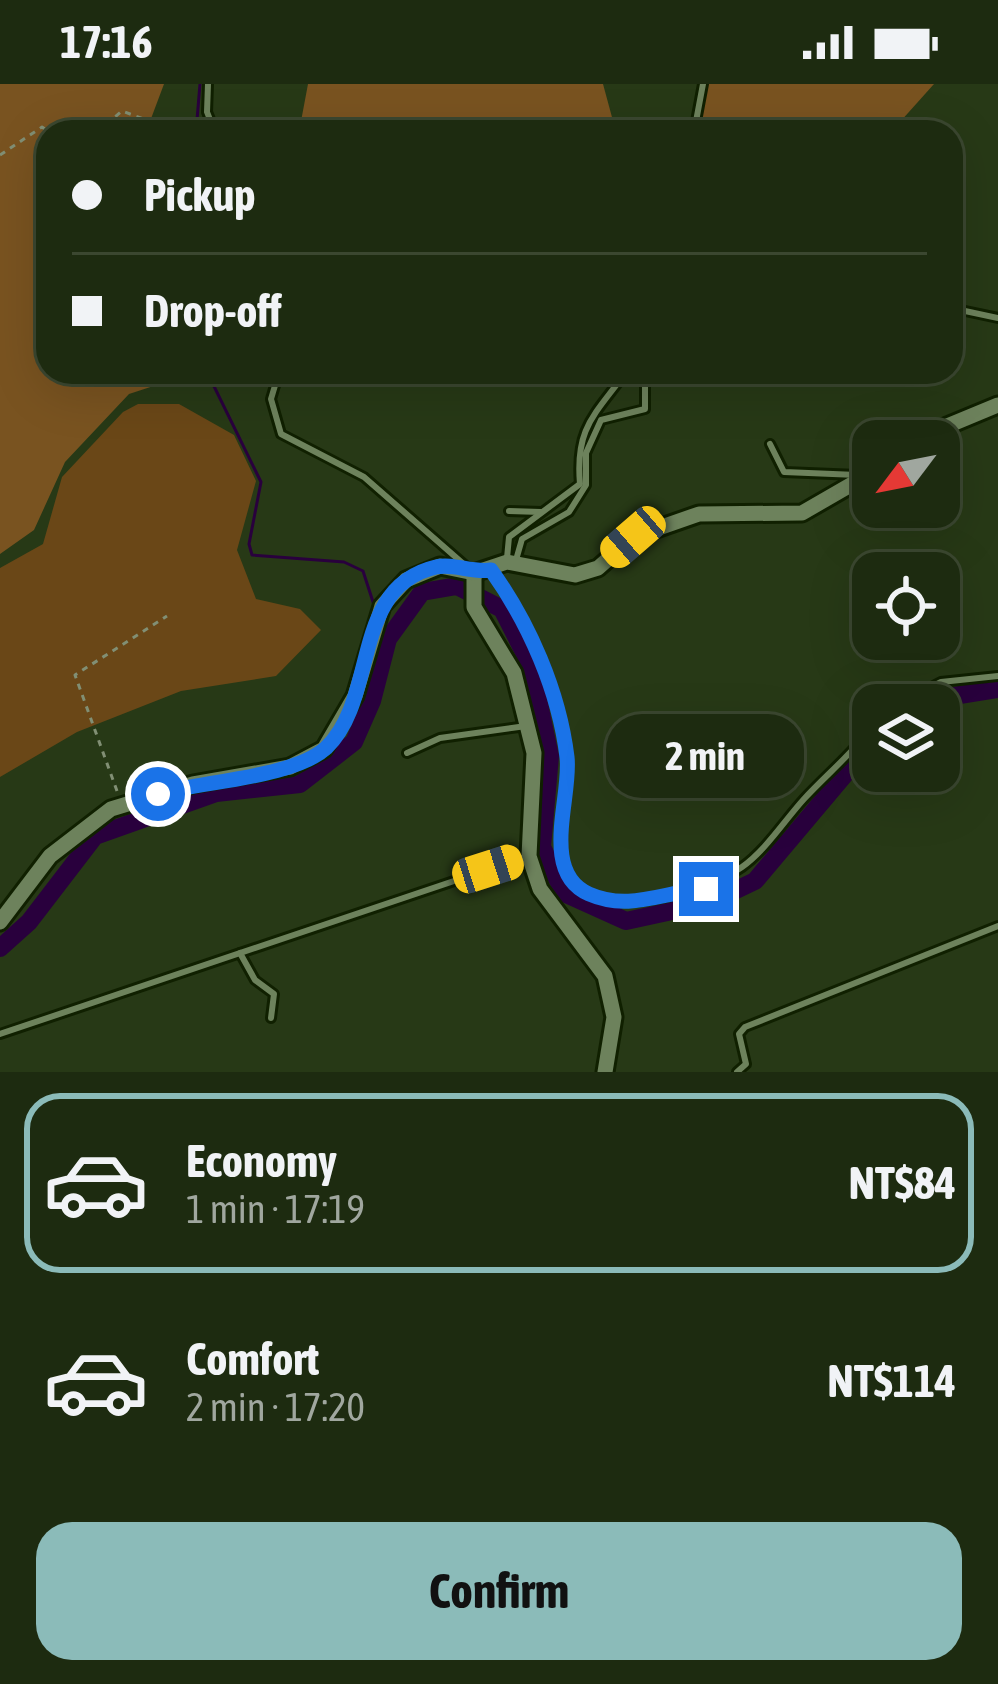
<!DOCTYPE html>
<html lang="en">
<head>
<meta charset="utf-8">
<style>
	:root { --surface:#1d2b10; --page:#253319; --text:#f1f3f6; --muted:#a0a79f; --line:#3b4730; --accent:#8bbbb9 }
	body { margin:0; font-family:"Asap Condensed",sans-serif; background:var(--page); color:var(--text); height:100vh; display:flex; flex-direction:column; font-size:45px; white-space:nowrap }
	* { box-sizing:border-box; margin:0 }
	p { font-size:39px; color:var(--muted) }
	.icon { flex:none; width:66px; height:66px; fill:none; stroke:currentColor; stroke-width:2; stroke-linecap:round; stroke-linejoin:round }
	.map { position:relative; height:988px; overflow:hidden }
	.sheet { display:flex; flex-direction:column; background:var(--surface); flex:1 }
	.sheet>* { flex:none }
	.hud { position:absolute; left:36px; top:36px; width:927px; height:264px; border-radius:36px; box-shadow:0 12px 48px #0002,0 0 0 3px var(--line); display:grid; align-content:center; height:264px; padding:0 36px; background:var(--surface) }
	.needle { width:78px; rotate:238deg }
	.controls { position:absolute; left:852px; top:336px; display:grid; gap:24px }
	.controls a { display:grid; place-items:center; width:108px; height:108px; border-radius:24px; background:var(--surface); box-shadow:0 12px 48px #0002,0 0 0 3px var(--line); font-size:60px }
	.end { position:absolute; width:54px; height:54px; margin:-27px; border:15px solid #1a73e8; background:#fff; box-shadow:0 0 0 6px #fff }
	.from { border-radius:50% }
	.bubble { position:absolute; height:84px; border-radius:36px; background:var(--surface); box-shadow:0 12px 48px #0002,0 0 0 3px var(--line); font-size:39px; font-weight:700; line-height:84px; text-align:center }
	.car { position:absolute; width:36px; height:72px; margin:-36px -18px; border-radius:15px; box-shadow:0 0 9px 3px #0007; background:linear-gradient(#f5c518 24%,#345 0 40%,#f5c518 0 76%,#345 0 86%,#f5c518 0) }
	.hud b { display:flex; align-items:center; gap:42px; height:114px; font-size:45px }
	.hud b+b { border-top:3px solid var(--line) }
	.hud i { width:30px; height:30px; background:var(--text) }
	ul { padding:21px 0 0; list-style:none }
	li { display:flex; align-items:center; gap:36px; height:180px; margin:0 24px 18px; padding:0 12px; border:6px solid transparent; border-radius:36px }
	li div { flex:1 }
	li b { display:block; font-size:45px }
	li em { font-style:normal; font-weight:700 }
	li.active { border-color:var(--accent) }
	li>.icon { width:108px; height:108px; stroke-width:1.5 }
	.action { display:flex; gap:24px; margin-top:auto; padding:24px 36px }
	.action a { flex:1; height:138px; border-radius:36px; background:var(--accent); color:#111; font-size:48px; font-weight:700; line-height:138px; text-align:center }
	.status { display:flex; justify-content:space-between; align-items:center; height:84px; padding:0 60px; background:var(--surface); direction:ltr }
	.status svg { height:33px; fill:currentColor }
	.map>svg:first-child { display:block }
</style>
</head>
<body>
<div class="status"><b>17:16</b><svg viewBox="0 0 49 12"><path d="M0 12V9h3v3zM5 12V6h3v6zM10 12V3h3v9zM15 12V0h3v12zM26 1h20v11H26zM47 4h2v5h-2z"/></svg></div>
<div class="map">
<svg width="998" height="988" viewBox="0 0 998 988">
	<rect width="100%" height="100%" fill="#273916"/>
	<path fill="#6a4717" d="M 138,320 L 179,320 L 234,351 L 256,397 L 237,466 L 256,515 L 300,525 L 321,546 L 276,592 L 181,607 L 77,648 L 0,693 L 0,484 L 43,460 L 62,393 L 123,328 Z"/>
	<g fill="#795320">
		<path d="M 0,0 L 164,0 L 146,48 L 48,48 L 48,288 L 171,288 L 175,295 L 129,310 L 65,378 L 34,446 L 0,470 Z"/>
		<path d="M 308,0 L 603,0 L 616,48 L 299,48 Z"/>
		<path d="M 706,0 L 934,0 L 891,48 L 699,48 Z"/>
	</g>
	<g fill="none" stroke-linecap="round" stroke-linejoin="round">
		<g stroke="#29003d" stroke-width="3">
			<path d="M 196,48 L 200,0"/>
			<path d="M 207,288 L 261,398 L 249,460 L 252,471 L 344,478 L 363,487 L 374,521"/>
			<path d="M 380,554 L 384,572"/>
		</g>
		<g stroke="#29003d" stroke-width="18">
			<path d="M 932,621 L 947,613 L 998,605"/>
			<path d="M 0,864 L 29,838 L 95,752 L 216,709 L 300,700 L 354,658 L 372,617 L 388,555 L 422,508 L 457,502 L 502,525 L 531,582 L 550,672 L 542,763 L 564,809 L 626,837 L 709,819 L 755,797 L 873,657"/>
		</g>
		<g stroke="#102000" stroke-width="12">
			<g id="lane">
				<path d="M 208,0 L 207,28 L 215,48"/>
				<path d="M 694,48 L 703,0"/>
				<path d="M 951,224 L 998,234"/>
				<path d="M 279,288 L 271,315 L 281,350 L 364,393 L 467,483"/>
				<path d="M 770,360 L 784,388 L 857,391"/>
				<path d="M 509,427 L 541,428"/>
				<path d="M 507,474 L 509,453 L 580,400 C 575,343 595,331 626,288"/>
				<path d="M 516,476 L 522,455 L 569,428 L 586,401 L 586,369 L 601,336 L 645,325 L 645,293 L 653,288"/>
				<path d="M 491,486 C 529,540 556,605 567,671 C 573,711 547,759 573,797 C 603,840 708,807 742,783 C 766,766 784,737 804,715 C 826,691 853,669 873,642"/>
				<path d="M 897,621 L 941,598 L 998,592"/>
				<path d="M 407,669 L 440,654 L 526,642"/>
				<path d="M 240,869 L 255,896 L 274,910 L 271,934"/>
				<path d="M 0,950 L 525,773"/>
				<path d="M 737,988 L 746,980 L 739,950 L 745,943 L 998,842"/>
			</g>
		</g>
		<g stroke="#102000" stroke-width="21">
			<g id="secondary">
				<path d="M 911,357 L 998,321"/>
				<path d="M 474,489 L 474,523 L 514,589 L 534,669 L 529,772 L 540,805 L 605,892 L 614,933 L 605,988"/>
				<path d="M 0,838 L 50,772 L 111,725 L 193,700 L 290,683 L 324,665 L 355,612 L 382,522 L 406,496 L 440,482 L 474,489 L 507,478 L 575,491 L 598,484 L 633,453 L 699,430 L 802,429 L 873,388"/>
			</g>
		</g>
		<g stroke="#818f74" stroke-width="3" stroke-dasharray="6 6" stroke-linecap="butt">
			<path d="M 97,48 L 122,27 L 179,48"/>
			<path d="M 185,48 L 202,36"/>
			<path d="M 0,71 L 42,43 L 49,48"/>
			<path d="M 117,707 L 75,591 L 167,532"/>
		</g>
		<use href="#lane" stroke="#6d825c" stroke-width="6"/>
		<use href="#secondary" stroke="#6d825c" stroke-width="15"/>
	</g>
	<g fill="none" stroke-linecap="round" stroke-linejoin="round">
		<path stroke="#1a73e8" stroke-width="15" d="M 158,710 C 202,697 293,694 326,664 C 379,613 350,503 436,483 C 453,479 472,489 491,486 C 529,539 559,607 567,673 C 572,712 539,788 589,810 C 630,828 665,807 706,805"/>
	</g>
</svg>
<div class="controls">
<a><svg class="needle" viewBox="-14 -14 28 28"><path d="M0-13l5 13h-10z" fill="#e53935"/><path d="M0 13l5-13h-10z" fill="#a0a79f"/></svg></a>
<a><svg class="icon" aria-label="locate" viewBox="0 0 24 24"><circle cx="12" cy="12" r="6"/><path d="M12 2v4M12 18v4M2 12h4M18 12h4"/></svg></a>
<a><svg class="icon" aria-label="layers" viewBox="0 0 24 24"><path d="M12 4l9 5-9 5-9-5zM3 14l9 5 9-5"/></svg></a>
</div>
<i class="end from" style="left:158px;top:710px"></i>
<i class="end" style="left:706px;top:805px"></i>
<div class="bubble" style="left:606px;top:630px;width:198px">2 min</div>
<i class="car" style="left:633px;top:453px;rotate:229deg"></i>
<i class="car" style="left:488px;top:785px;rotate:72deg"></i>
<div class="hud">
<b><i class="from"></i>Pickup</b>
<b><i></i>Drop-off</b>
</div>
</div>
<section class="sheet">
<ul>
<li class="active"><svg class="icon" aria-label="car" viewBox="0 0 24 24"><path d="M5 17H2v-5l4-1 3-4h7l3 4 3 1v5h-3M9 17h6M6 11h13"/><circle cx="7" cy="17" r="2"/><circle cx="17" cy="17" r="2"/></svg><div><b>Economy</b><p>1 min · 17:19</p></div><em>NT$84</em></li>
<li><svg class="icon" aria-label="car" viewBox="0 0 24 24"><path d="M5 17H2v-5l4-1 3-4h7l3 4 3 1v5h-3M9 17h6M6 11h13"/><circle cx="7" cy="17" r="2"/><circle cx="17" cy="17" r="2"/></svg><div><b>Comfort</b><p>2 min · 17:20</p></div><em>NT$114</em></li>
</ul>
<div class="action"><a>Confirm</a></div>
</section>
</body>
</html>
